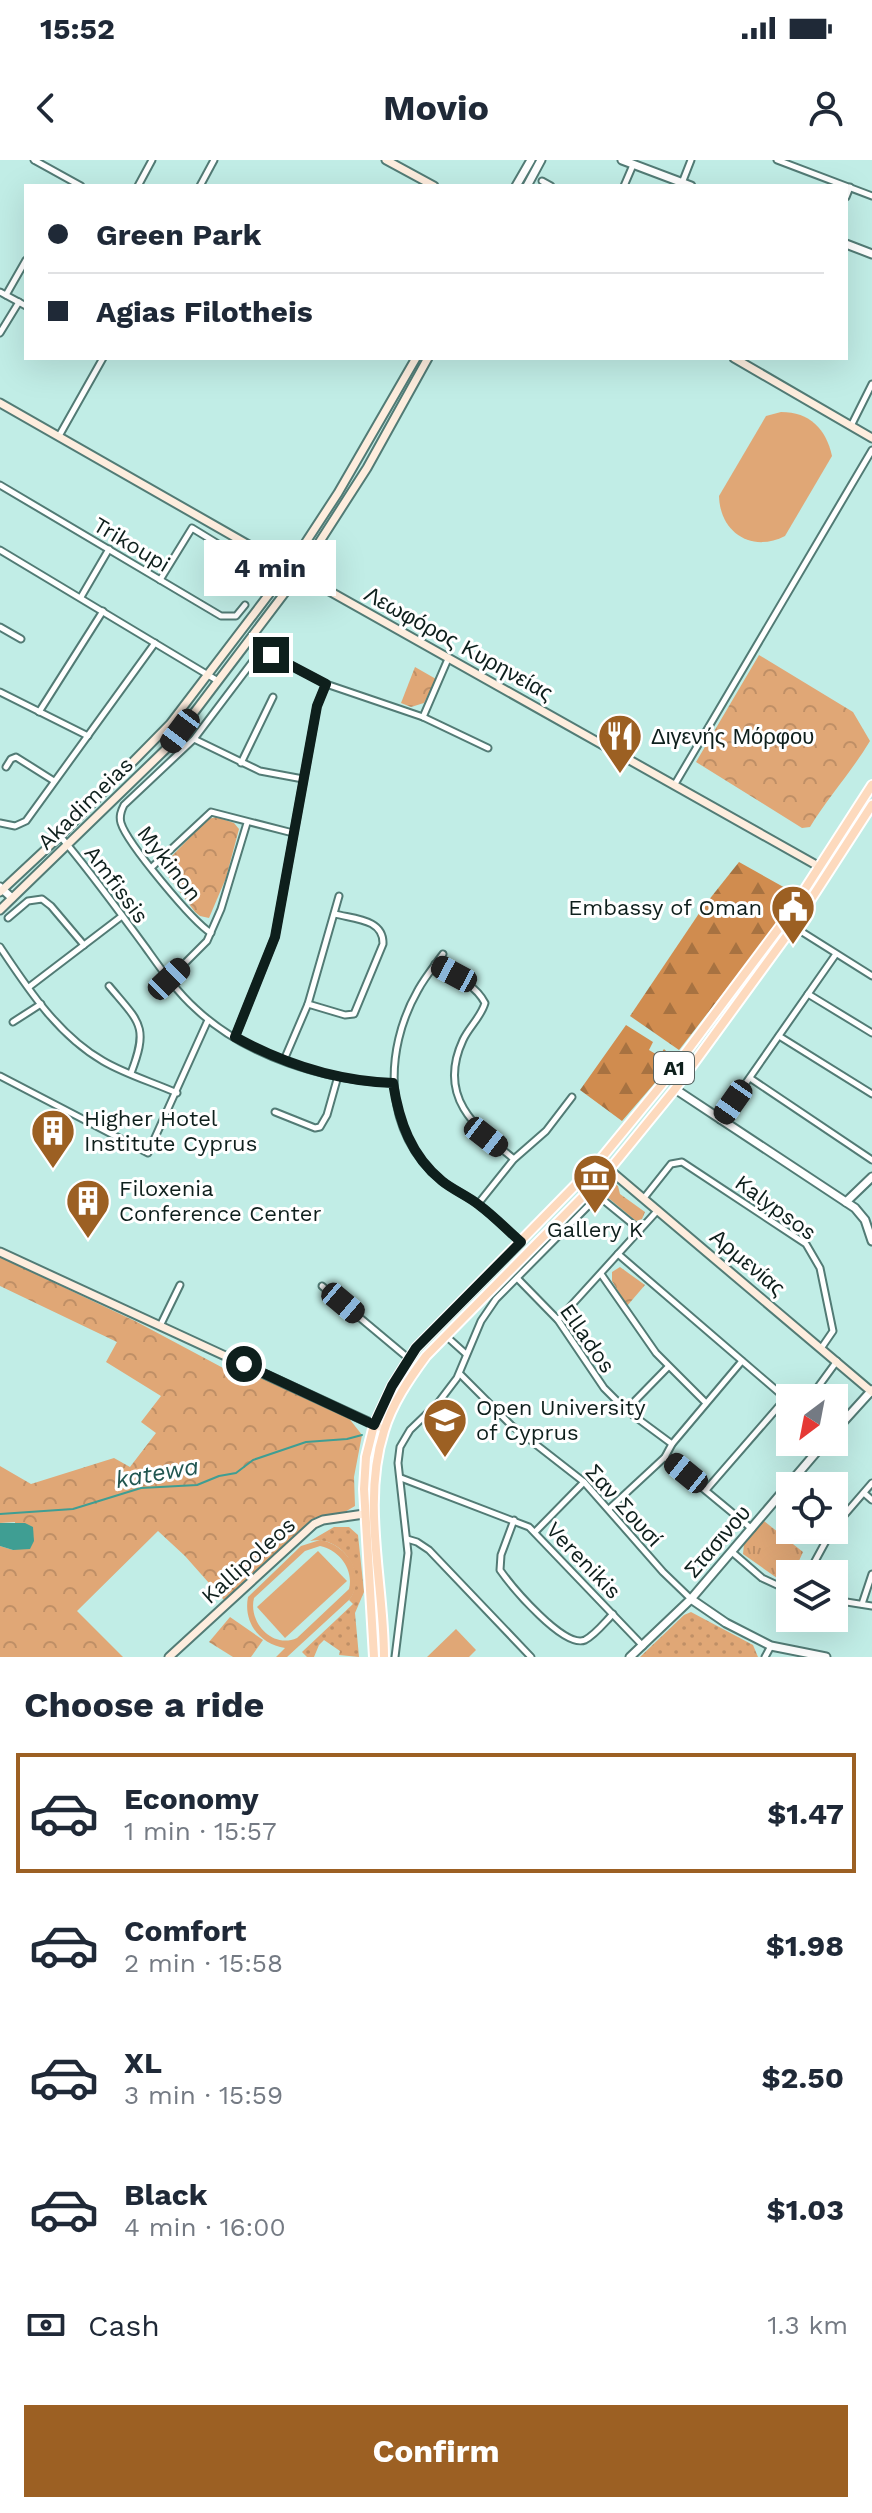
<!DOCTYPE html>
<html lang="en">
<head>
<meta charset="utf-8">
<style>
	:root { --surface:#fff; --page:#f2f2f3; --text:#1f2937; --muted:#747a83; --line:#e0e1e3; --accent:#9c6023 }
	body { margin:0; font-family:"Work Sans",sans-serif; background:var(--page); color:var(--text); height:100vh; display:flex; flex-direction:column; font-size:30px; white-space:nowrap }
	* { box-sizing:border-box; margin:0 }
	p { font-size:26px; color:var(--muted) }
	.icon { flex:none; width:44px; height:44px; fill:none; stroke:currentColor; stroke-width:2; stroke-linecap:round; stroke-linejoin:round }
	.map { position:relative; height:1497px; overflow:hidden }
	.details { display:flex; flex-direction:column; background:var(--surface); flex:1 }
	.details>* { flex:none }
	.banner { position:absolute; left:24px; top:24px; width:824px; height:176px; border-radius:0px; box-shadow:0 8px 32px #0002; display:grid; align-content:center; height:176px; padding:0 24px; background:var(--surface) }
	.needle { width:52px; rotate:212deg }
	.fabs { position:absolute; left:776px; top:1224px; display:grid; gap:16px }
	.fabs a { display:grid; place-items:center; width:72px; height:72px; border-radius:0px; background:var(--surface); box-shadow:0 8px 32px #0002; font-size:40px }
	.end { position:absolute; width:36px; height:36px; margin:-18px; border:10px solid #0e1f1c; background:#fff; box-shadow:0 0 0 4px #fff }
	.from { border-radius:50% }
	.bubble { position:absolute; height:56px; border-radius:0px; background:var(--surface); box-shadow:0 8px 32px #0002; font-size:26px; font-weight:700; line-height:56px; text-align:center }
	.car { position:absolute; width:24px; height:48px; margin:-24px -12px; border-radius:10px; box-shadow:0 0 6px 2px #0007; background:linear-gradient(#222 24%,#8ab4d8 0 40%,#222 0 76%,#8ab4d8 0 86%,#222 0) }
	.banner b { display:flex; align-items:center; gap:28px; height:76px; font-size:30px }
	.banner b+b { border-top:2px solid var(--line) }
	.banner i { width:20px; height:20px; background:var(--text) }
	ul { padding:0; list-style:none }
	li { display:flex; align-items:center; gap:24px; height:120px; margin:0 16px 12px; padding:0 8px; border:4px solid transparent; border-radius:0px }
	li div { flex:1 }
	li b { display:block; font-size:30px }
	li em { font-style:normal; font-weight:700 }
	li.current { border-color:var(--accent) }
	li>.icon { width:72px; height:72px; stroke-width:1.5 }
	h2 { padding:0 24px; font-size:36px; line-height:96px }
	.pay { display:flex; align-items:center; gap:20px; height:88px; padding:0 24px; font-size:30px }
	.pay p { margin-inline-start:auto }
	.button { display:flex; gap:16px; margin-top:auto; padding:16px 24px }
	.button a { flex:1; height:92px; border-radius:0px; background:var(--accent); color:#fff; font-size:32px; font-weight:700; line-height:92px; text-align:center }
	.status { display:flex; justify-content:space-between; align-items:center; height:56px; padding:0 40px; background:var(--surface); direction:ltr }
	.status svg { height:22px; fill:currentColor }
	header { display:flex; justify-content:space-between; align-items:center; height:104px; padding:0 24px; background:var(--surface); font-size:36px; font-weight:700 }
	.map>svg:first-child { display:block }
</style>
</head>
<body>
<div class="status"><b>15:52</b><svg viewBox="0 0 49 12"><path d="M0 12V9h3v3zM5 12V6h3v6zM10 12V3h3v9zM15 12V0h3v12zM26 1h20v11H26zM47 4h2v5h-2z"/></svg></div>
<header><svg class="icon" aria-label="back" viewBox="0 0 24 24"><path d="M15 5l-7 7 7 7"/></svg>Movio<svg class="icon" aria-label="person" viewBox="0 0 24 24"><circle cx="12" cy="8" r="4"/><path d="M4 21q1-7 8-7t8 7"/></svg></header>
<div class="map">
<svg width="872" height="1497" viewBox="0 0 872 1497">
	<defs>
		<pattern id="grass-tufts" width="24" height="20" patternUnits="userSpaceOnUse" patternTransform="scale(2)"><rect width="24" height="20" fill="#e0a776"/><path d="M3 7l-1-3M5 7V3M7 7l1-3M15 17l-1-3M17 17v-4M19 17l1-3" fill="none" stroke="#bf8f66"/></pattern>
		<pattern id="forest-firs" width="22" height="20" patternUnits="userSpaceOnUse" patternTransform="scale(2)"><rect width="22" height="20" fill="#d08c4f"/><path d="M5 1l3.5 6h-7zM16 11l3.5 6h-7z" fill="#a77241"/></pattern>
		<pattern id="park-crowns" width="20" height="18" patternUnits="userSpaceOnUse" patternTransform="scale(2)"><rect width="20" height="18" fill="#e0a776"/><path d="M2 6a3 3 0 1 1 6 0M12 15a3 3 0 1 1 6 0" fill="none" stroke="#bf8f66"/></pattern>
		<pattern id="garden-dots" width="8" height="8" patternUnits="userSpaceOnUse" patternTransform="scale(2)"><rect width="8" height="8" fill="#e0a776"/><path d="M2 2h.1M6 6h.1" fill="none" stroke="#bf8f66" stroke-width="1.8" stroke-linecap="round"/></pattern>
	</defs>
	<rect width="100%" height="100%" fill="#c1ede6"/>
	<path fill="url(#grass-tufts)" d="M 764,1361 L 803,1392 L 793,1414 L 790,1414 L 790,1420 L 777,1418 L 743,1394 L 744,1384 Z"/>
	<g fill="url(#forest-firs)">
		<path d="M 739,702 L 796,734 L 770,773 L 679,890 L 630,856 L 704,746 Z"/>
		<path d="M 626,865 L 653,882 L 649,890 L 659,896 L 664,889 L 671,896 L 672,903 L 622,961 L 580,930 Z"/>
	</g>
	<g fill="url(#park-crowns)">
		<path d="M 759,495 L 853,552 L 870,581 C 852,611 829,636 810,667 L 802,668 L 696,602 Z"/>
		<path d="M 415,507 L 436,519 L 424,543 L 411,547 L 401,543 Z"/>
		<path d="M 216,657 L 234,663 L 239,669 L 226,718 L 209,758 L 200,756 L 195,752 L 165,712 L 165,703 L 208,659 Z"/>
		<path d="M 610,1021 L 618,1026 L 620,1034 L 645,1052 L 642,1059 L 636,1061 L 606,1036 L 594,1034 L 603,1022 Z"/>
		<path d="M 0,1097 L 137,1162 L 240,1217 L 259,1217 L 336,1250 L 341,1248 L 362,1275 L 354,1317 L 355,1346 L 343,1353 L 314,1358 L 224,1440 L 185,1396 L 158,1371 L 77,1451 L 123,1497 L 0,1497 L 0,1386 L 13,1390 L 15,1362 L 0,1363 L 0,1306 L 31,1324 L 114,1298 L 130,1307 L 156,1273 L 141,1262 L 161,1236 L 106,1202 L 117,1182 L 0,1126 Z"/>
		<path d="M 620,1107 L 645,1125 L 627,1146 L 612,1121 L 612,1112 Z"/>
		<path d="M 230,1457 L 263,1480 L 251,1497 L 233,1497 L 209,1482 Z"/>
	</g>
	<g fill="url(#garden-dots)">
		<path d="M 334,1367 L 349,1367 L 358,1375 L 364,1432 L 355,1453 L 359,1497 L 339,1495 L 340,1491 L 324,1480 L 319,1485 L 314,1497 L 307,1497 L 302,1492 L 353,1444 L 349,1440 C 369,1414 341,1374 310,1381 Z"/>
		<path d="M 691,1452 L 753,1485 L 758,1497 L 640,1497 L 684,1455 Z"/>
	</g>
	<g fill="#e0a776" fill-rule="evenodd">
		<path d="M 781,252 C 810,252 826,269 832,296 L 785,376 C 752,393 720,373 719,336 L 766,256 Z"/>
		<path d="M 320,1380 C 347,1384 368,1416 349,1440 L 287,1497 L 276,1497 L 285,1488 C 260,1484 243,1463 248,1437 L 301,1386 ZM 320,1386 C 339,1390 354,1409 349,1429 L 297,1478 C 272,1489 248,1462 254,1438 L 305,1391 Z"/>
		<path d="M 318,1391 L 347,1421 L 285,1478 L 257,1447 Z"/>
		<path d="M 456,1469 L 476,1490 L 469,1497 L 427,1497 Z"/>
	</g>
	<path fill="#3f9e93" d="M 0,1363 L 25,1363 L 33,1367 L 34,1381 L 30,1389 L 13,1390 L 0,1386 Z"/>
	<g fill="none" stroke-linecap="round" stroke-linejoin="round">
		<path stroke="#3f9e93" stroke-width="2" d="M 0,1354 L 73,1349 L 141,1328 L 197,1325 L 219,1316 L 236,1313 L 253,1300 L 306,1282 L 347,1279 L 362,1275"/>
		<g stroke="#527b75" stroke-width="9">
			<g id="minor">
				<path d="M 34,0 L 81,26"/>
				<path d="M 777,0 L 872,36"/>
				<path d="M 542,21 L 551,26"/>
				<path d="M 682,23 L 691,0"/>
				<path d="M 138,26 L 152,0"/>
				<path d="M 200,26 L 214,0"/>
				<path d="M 624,26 L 633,5"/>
				<path d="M 846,37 L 850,27"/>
				<path d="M 0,132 L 26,146"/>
				<path d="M 6,135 L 26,100"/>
				<path d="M 0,173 L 19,142"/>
				<path d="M 851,266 L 872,224"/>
				<path d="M 59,276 L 103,198"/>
				<path d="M 0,325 L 221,456 L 236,456 L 245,445"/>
				<path d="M 0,390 L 218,521"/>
				<path d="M 160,420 L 192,368 L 223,387"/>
				<path d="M 81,437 L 109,389"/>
				<path d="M 0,467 L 21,479"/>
				<path d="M 0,532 L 88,576"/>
				<path d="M 39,552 L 103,451"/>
				<path d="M 423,557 L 448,499"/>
				<path d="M 194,579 L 260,611 L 303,619"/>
				<path d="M 241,603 L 273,537"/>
				<path d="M 6,607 L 11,599 L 16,597 L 54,621"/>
				<path d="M 675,624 L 872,290"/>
				<path d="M 0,663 L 15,666 L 26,661 L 155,483"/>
				<path d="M 60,676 C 90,711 118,750 146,788 C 161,809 176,831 196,849 C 246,896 325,921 393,923"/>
				<path d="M 152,707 L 211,652 L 293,673"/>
				<path d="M 8,758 L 28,741 L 42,739 L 51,746 L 84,785"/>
				<path d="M 791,765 L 872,816"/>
				<path d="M 211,773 C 193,762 127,683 121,663 C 119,656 121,651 124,645 L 194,579 L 256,497 L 271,495 L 326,524 L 423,557 L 488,588"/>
				<path d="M 0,787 C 28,829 58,875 103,901 C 125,914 152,922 177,933"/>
				<path d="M 443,794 C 435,805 425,817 418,830 C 383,891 383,974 442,1021 C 453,1030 468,1036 479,1045 C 493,1056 507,1069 521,1082"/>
				<path d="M 435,804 C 453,814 476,825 485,843 C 481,857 469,867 463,880 C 437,936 474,967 514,999"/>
				<path d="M 169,819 L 207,781 L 221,749 L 247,663"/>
				<path d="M 109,826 C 140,863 149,866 131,913"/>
				<path d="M 29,827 L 122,756"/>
				<path d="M 808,834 L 872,873"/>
				<path d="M 308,844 L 345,855 L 354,854 L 383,784 C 384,759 354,759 335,754"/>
				<path d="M 13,862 L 41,844"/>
				<path d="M 779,876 L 872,934"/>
				<path d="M 235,877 L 275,777 L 317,546 L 326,524"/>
				<path d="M 284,900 L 308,844 L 339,736"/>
				<path d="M 0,916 L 148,993 L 208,860"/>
				<path d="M 750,918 L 872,1000"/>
				<path d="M 275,952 L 315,968 L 320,967 L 327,955 L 338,916"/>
				<path d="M 720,960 L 836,794"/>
				<path d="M 644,1038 L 671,1004 L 682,1002 L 806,1084 L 820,1108 L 833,1171 L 822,1187"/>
				<path d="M 478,1044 L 514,999 L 546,971 L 572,937"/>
				<path d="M 618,1094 L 790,1242"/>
				<path d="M 601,1114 L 656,1193 L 706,1243"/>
				<path d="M 517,1118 L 558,1160 L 604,1228 L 626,1250 L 672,1284"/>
				<path d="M 322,1126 L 408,1198"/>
				<path d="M 558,1160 L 658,1050"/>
				<path d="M 160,1166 L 180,1125"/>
				<path d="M 446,1176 L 466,1194"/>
				<path d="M 460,1214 L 511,1265 L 584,1322 L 663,1412 L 691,1439"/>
				<path d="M 810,1238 L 837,1201"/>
				<path d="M 626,1250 L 668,1207"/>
				<path d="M 665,1297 L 752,1369"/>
				<path d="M 401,1318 L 529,1367 L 643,1486"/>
				<path d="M 706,1330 L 786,1238"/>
				<path d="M 864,1333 L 872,1340"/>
				<path d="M 610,1348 L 665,1297 L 672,1284 L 742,1201"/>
				<path d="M 514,1360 L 501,1395 L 500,1410 C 512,1427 564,1489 585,1480 C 595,1475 605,1462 613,1454"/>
				<path d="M 834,1367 L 872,1323"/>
				<path d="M 535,1372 L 584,1322"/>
				<path d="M 407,1379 L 417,1382 L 429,1390 L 531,1497"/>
				<path d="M 732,1392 L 762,1418 L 790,1431"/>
				<path d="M 808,1414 L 832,1370"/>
				<path d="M 834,1440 L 872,1446"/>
				<path d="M 862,1444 L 872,1414"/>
				<path d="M 395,1497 L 408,1393 L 398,1303 L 400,1287 L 410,1270 L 438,1243 L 457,1218 L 481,1161 L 496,1139 L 588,1046 L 602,1039 L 640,1070"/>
				<path d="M 765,1497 L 771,1486"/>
			</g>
		</g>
		<g stroke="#527b75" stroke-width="11">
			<g id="tertiary">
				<path d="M 622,0 L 691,26"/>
				<path d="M 516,26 L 531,0"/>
				<path d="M 527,26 L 541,0"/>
				<path d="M 846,84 L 872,94"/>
				<path d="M 0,727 L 12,738"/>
				<path d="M 675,929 L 855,1048 L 865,1060 L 872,1081"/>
				<path d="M 846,1042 L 872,1017"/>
				<path d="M 834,1272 L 872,1230"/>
				<path d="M 691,1439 L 726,1463 L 771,1486 L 826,1497"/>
				<path d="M 630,1497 L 691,1439 L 825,1282"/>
			</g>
		</g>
		<g stroke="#527b75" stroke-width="11">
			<g id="secondary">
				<path d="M 386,0 L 434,26"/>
				<path d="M 734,198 L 872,278"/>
				<path d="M 0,243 L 289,408"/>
				<path d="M 299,414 L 818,706"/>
				<path d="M 0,732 L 60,676 L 170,564 L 289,408 L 338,333 L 416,198"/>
				<path d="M 0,750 L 168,587 L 299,414 L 367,308 L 428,198"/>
				<path d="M 599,1001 L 872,1232"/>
				<path d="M 0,1092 L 379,1267"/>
				<path d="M 169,1497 L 314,1364 L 323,1360 L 364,1354"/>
			</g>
		</g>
		<g stroke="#fff" stroke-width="12">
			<g id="primary">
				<path d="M 374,1497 L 364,1329 L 366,1297 L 374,1265 L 392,1226 L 416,1188 L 599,1001 L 663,923 L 785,760 L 872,625"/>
				<path d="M 384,1497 C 384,1423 361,1343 384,1271 C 392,1244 409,1219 426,1196 L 609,1010 L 675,929 L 793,767 L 872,645"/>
			</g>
		</g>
		<use href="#minor" stroke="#fff" stroke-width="5"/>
		<use href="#tertiary" stroke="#fff" stroke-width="7"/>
		<use href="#secondary" stroke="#feedde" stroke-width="7"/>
		<use href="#primary" stroke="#fddabe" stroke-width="8"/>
	</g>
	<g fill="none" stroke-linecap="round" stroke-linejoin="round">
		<path stroke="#0e1f1c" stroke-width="10" d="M 244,1204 L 374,1265 L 392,1226 L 416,1188 L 521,1082 C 507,1070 494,1056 479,1045 C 468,1036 453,1030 442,1021 C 411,996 399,961 393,923 C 337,921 284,904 235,877 L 275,777 L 317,546 L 326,524 L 271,495"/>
	</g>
	<defs>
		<g id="restaurant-pin" transform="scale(2.3)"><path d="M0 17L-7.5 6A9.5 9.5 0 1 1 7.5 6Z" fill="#9c6023" stroke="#fff"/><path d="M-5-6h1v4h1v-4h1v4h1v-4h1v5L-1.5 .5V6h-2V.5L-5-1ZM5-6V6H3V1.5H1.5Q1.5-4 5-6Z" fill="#fff"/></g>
		<g id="civic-pin" transform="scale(2.3)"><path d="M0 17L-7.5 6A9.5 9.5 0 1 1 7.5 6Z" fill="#9c6023" stroke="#fff"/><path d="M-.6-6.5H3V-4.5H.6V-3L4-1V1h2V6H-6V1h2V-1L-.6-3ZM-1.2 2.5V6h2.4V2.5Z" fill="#fff"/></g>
		<g id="building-pin" transform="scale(2.3)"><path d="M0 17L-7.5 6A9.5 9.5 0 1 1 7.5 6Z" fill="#9c6023" stroke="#fff"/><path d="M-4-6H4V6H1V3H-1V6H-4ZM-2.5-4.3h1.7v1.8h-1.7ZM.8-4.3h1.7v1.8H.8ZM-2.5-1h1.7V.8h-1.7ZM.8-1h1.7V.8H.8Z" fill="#fff"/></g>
		<g id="museum-pin" transform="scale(2.3)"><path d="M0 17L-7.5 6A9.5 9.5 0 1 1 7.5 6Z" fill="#9c6023" stroke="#fff"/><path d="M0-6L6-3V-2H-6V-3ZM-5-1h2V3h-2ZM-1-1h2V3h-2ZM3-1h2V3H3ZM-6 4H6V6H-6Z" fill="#fff"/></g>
		<g id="university-pin" transform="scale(2.3)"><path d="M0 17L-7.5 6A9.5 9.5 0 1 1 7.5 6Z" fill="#9c6023" stroke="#fff"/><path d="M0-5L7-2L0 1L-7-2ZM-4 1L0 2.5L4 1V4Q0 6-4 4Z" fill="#fff"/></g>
	</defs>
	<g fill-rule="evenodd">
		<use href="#restaurant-pin" x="620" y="576"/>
		<use href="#civic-pin" x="793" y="747"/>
		<use href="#building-pin" x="53" y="971"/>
		<use href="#museum-pin" x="595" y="1016"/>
		<use href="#building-pin" x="88" y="1041"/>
		<use href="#university-pin" x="445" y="1260"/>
	</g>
	<g text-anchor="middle" stroke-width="6" stroke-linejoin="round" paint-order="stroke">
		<rect fill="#fff" stroke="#566260" stroke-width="2" x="654" y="892" width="40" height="32" rx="6"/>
		<g font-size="20" font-weight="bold" fill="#0e1f1c">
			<text x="674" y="915">A1</text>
		</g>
		<g font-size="22" fill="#0e1f1c" stroke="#fff">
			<text transform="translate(132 384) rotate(31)" y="8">Trikoupi</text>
			<text transform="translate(459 483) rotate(29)" y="8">Λεωφόρος Κυρηνείας</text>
			<text transform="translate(85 643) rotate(-44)" y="8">Akadimeias</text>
			<text transform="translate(170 703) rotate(52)" y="8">Mykinon</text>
			<text transform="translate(117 724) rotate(53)" y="8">Amfissis</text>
			<text transform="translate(776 1047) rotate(36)" y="8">Kalypsos</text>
			<text transform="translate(748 1102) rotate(40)" y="8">Αρμενίας</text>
			<text transform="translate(588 1178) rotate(55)" y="8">Ellados</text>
			<text transform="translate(624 1345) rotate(48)" y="8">Σαν Σουσί</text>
			<text transform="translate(717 1381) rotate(-49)" y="8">Στασινου</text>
			<text transform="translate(248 1400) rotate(-42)" y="8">Kallipoleos</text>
			<text transform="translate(584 1400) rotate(46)" y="8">Verenikis</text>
		</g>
		<g font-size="22" fill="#0e1f1c" stroke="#fff" text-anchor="start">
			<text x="651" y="584">Διγενής Μόρφου</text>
			<text x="762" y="755" text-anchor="end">Embassy of Oman</text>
			<text x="84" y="966">Higher Hotel<tspan x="84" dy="25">Institute Cyprus</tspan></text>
			<text x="119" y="1036">Filoxenia<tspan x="119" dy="25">Conference Center</tspan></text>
			<text x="595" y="1077" text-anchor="middle">Gallery K</text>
			<text x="476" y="1255">Open University<tspan x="476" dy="25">of Cyprus</tspan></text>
		</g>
		<g font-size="24" font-style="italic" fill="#215650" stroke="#fff">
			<text transform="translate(157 1313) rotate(-10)" y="8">katewa</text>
		</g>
	</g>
</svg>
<div class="fabs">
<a><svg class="needle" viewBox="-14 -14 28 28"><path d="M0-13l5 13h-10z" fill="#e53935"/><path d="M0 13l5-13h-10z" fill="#747a83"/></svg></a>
<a><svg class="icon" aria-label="locate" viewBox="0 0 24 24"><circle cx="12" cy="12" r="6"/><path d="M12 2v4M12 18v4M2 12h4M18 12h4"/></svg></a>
<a><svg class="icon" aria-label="layers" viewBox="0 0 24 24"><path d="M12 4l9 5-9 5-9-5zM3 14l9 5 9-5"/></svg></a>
</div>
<i class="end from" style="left:244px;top:1204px"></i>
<i class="end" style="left:271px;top:495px"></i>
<div class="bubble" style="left:204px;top:380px;width:132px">4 min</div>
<i class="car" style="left:180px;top:571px;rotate:217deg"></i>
<i class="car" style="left:454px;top:814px;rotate:298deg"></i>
<i class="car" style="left:169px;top:819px;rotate:46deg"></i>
<i class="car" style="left:733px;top:942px;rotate:215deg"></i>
<i class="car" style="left:486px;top:977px;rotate:128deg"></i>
<i class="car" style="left:343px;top:1143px;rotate:130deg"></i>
<i class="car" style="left:686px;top:1313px;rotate:309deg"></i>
<div class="banner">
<b><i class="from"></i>Green Park</b>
<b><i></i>Agias Filotheis</b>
</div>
</div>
<section class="details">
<h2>Choose a ride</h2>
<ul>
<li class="current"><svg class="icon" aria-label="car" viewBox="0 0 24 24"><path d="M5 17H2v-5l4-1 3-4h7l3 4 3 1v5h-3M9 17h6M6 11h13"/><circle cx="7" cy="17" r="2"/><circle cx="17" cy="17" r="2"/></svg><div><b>Economy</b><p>1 min · 15:57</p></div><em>$1.47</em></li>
<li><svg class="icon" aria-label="car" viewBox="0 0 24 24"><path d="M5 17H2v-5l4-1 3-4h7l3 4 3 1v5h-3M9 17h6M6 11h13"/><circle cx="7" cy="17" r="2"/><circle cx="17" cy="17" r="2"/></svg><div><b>Comfort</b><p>2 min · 15:58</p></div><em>$1.98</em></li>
<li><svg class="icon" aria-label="car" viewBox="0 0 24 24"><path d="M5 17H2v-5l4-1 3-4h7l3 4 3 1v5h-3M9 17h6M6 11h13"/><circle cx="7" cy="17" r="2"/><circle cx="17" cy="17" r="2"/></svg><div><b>XL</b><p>3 min · 15:59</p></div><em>$2.50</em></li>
<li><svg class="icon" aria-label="car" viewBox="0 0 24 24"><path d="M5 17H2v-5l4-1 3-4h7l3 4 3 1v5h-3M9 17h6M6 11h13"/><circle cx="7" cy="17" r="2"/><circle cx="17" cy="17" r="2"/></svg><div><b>Black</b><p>4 min · 16:00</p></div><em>$1.03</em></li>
</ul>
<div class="pay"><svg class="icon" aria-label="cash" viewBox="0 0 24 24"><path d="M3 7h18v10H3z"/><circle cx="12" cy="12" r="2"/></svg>Cash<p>1.3 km</p></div>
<div class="button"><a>Confirm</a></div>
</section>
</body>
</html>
